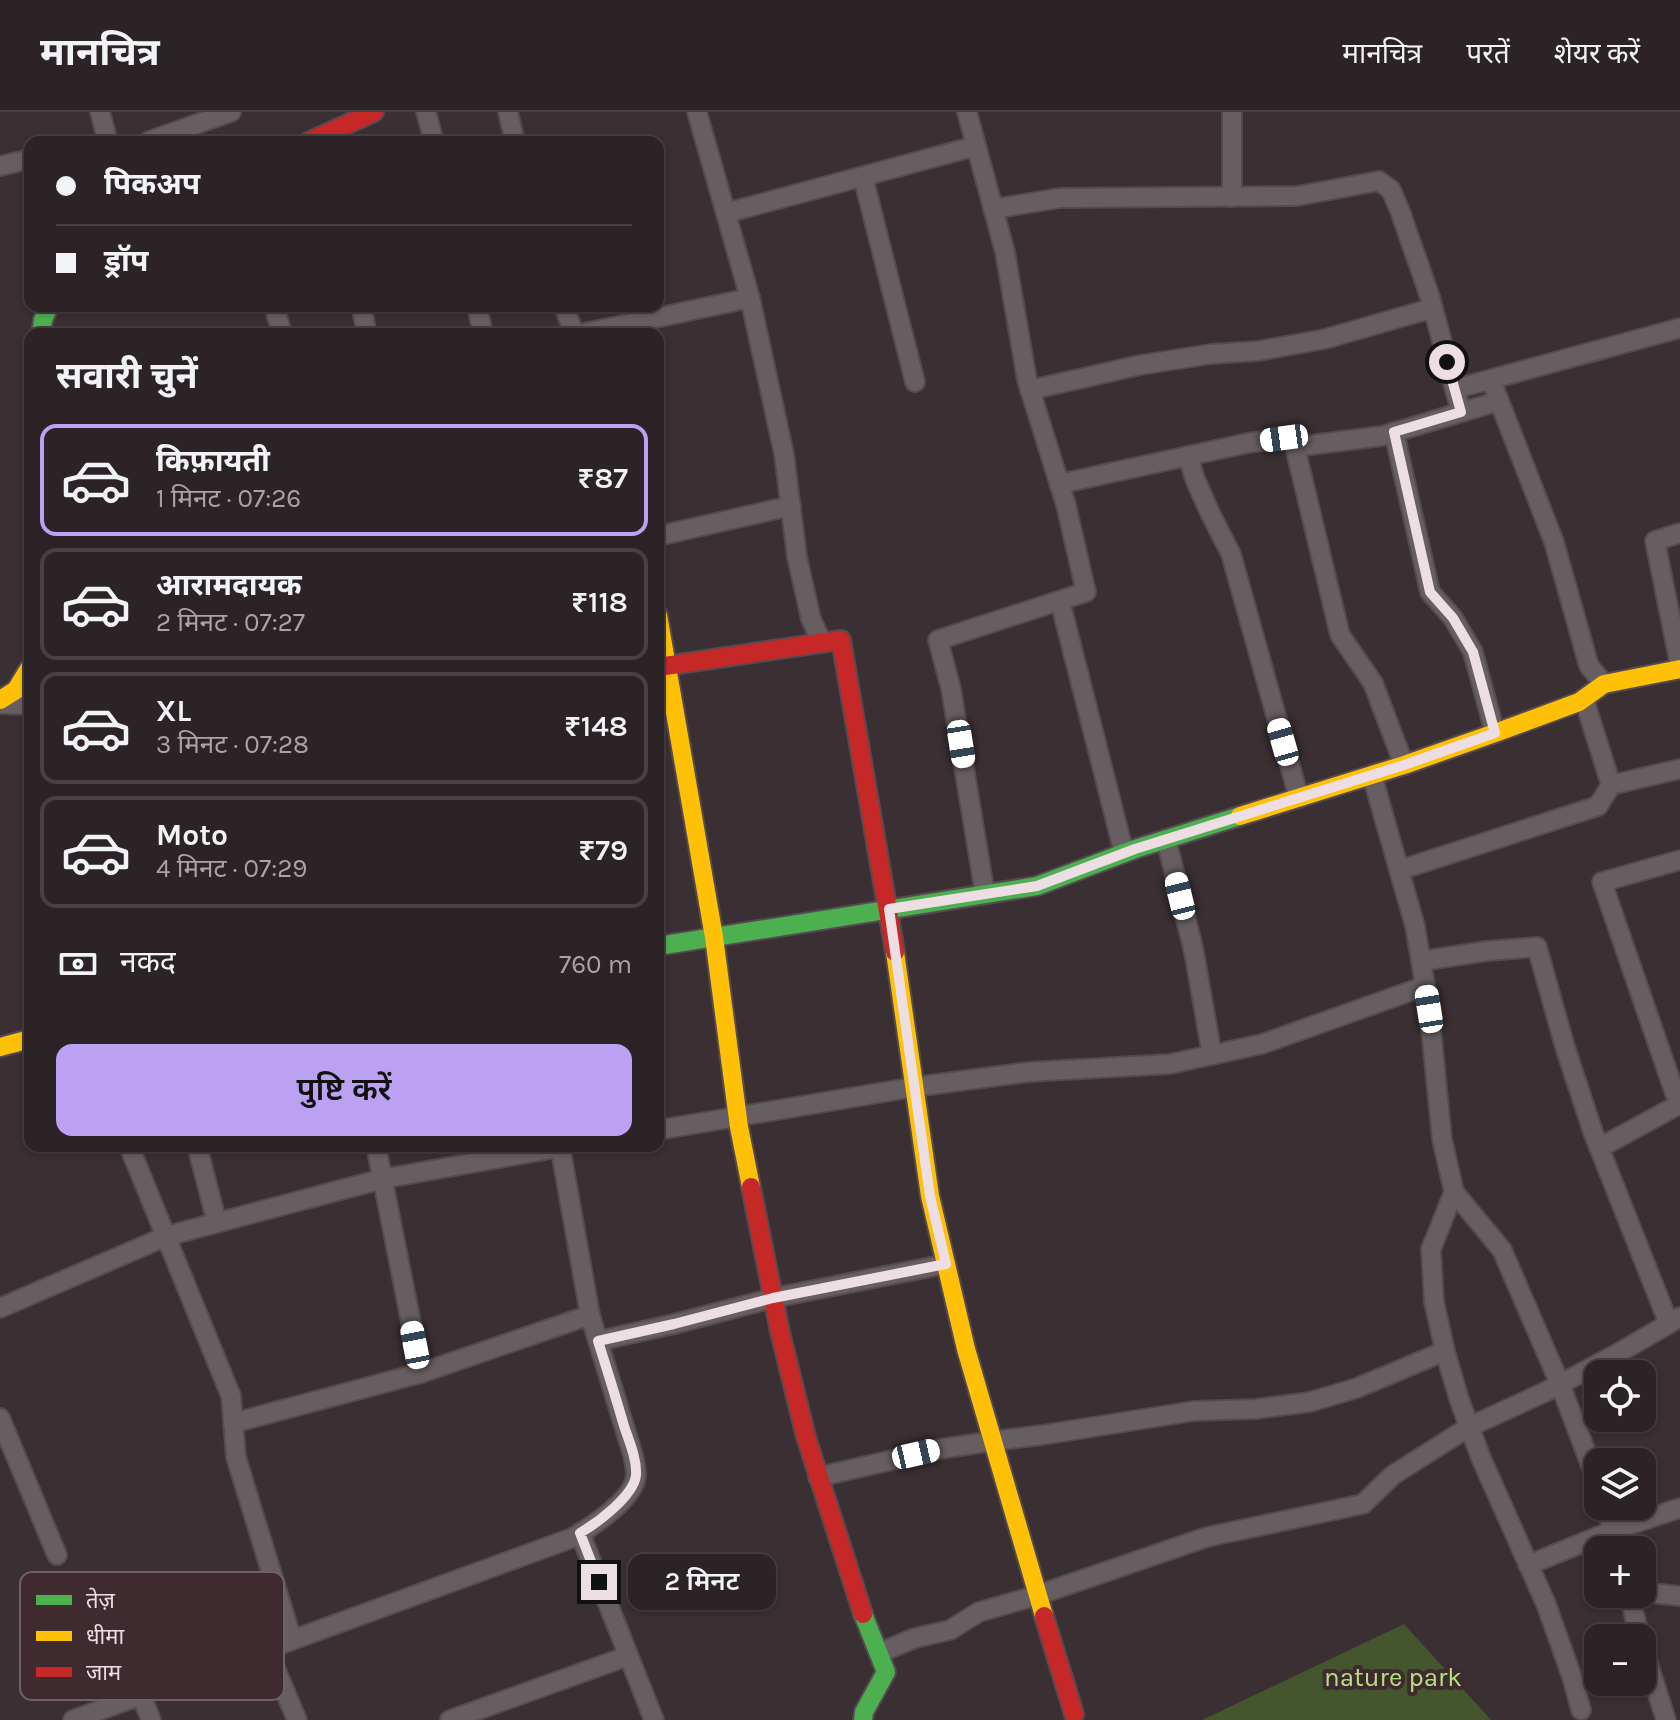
<!DOCTYPE html>
<html lang="hi">
<head>
<meta charset="utf-8">
<style>
	:root { --surface:#2c2326; --page:#382f32; --text:#f1f3f6; --muted:#a6a4a7; --line:#484043; --accent:#bca0f2 }
	body { margin:0; font-family:Karla,"Noto Sans Devanagari",sans-serif; background:var(--page); color:var(--text); height:100vh; display:flex; flex-direction:column; font-size:30px; white-space:nowrap }
	* { box-sizing:border-box; margin:0 }
	p { font-size:26px; color:var(--muted) }
	.icon { flex:none; width:44px; height:44px; fill:none; stroke:currentColor; stroke-width:2; stroke-linecap:round; stroke-linejoin:round }
	.map { position:relative; flex:1; overflow:hidden }
	.drawer { position:absolute; left:24px; top:216px; width:640px; height:824px; display:flex; flex-direction:column; background:var(--surface); border-radius:16px; box-shadow:0 2px 6px #0004,0 0 0 2px var(--line) }
	.drawer>* { flex:none }
	.guide { position:absolute; left:24px; top:24px; width:640px; height:176px; border-radius:16px; box-shadow:0 2px 6px #0004,0 0 0 2px var(--line); display:grid; align-content:center; height:176px; padding:0 32px; background:var(--surface) }
	.tools { position:absolute; left:1584px; top:1248px; display:grid; gap:16px }
	.tools a { display:grid; place-items:center; width:72px; height:72px; border-radius:16px; background:var(--surface); box-shadow:0 2px 6px #0004,0 0 0 2px var(--line); font-size:40px }
	.end { position:absolute; width:36px; height:36px; margin:-18px; border:10px solid #ecdee2; background:#111; box-shadow:0 0 0 4px #111 }
	.from { border-radius:50% }
	.bubble { position:absolute; height:56px; border-radius:16px; background:var(--surface); box-shadow:0 2px 6px #0004,0 0 0 2px var(--line); font-size:26px; font-weight:600; line-height:56px; text-align:center }
	.car { position:absolute; width:24px; height:48px; margin:-24px -12px; border-radius:10px; box-shadow:0 0 6px 2px #0007; background:linear-gradient(#fff 24%,#345 0 40%,#fff 0 76%,#345 0 86%,#fff 0) }
	.guide b { display:flex; align-items:center; gap:28px; height:76px; font-size:30px }
	.guide b+b { border-top:2px solid var(--line) }
	.guide i { width:20px; height:20px; background:var(--text) }
	ul { padding:0; list-style:none }
	li { display:flex; align-items:center; gap:24px; height:112px; margin:0 16px 12px; padding:0 16px; border:4px solid var(--line); border-radius:16px }
	li div { flex:1 }
	li b { display:block; font-size:30px }
	li em { font-style:normal; font-weight:600 }
	li.selected { border-color:var(--accent) }
	li>.icon { width:72px; height:72px; stroke-width:1.5 }
	h2 { padding:0 32px; font-size:36px; line-height:96px }
	.pay { display:flex; align-items:center; gap:20px; height:88px; padding:0 32px; font-size:30px }
	.pay p { margin-inline-start:auto }
	.action { display:flex; gap:16px; margin-top:auto; padding:16px 32px }
	.action a { flex:1; height:92px; border-radius:16px; background:var(--accent); color:#111; font-size:32px; font-weight:600; line-height:92px; text-align:center }
	header { display:flex; align-items:center; gap:48px; box-sizing:border-box; height:112px; padding:0 40px; background:var(--surface); border-bottom:2px solid var(--line) }
	header strong { font-size:38px }
	nav { display:flex; gap:44px; margin-inline-start:auto; font-size:28px }
	.map>svg:first-child { display:block }
</style>
</head>
<body>
<header>
<strong>मानचित्र</strong>
<nav><a>मानचित्र</a><a>परतें</a><a>शेयर करें</a></nav>
</header>
<div class="map">
<svg width="1680" height="1608" viewBox="0 0 1680 1608">
	<rect width="100%" height="100%" fill="#3a2f32"/>
	<path fill="#45562f" d="M 1404,1512 L 1491,1608 L 1202,1608 Z"/>
	<g fill="none" stroke-linecap="round" stroke-linejoin="round">
		<g stroke="#554b4f" stroke-width="22">
			<g id="street">
				<path d="M 100,0 L 108,30"/>
				<path d="M 426,0 L 434,30"/>
				<path d="M 508,0 L 515,30"/>
				<path d="M 697,0 L 750,186 L 784,342 L 797,445 L 811,507 L 822,531"/>
				<path d="M 967,0 L 1005,140 L 1027,268 L 1066,393 L 1086,480 L 938,528 L 951,577 L 985,782"/>
				<path d="M 1232,0 L 1232,85"/>
				<path d="M 149,29 L 231,0"/>
				<path d="M 0,54 L 30,47"/>
				<path d="M 863,65 L 915,270"/>
				<path d="M 993,97 L 1060,86 L 1297,84 L 1379,69 L 1391,78 L 1400,99 L 1430,185 L 1461,300"/>
				<path d="M 726,101 L 976,34"/>
				<path d="M 274,194 L 282,222"/>
				<path d="M 361,194 L 367,222"/>
				<path d="M 477,194 L 483,222"/>
				<path d="M 564,194 L 574,222"/>
				<path d="M 580,222 L 750,186"/>
				<path d="M 1491,268 L 1554,430 L 1589,554 L 1604,572"/>
				<path d="M 1455,277 L 1680,216"/>
				<path d="M 1030,278 L 1140,253 L 1211,242 L 1258,239 L 1325,227 L 1433,196"/>
				<path d="M 1394,320 L 1430,480 L 1453,506 L 1473,540 L 1495,621"/>
				<path d="M 1294,331 L 1340,523 L 1373,571 L 1404,653"/>
				<path d="M 1188,344 L 1195,367 L 1211,403 L 1231,442 L 1299,686"/>
				<path d="M 1059,372 L 1248,331 L 1284,326 L 1302,334 L 1382,324 L 1499,289"/>
				<path d="M 1680,421 L 1655,429 L 1680,553"/>
				<path d="M 658,424 L 791,394"/>
				<path d="M 1060,489 L 1124,741"/>
				<path d="M 1584,587 L 1611,673 L 1680,657"/>
				<path d="M 0,592 L 30,593"/>
				<path d="M 1372,663 L 1415,814 L 1429,897 L 1442,1027 L 1454,1080 L 1431,1137 L 1434,1190 L 1445,1239 L 1459,1287 L 1481,1346 L 1546,1492 L 1572,1565 L 1581,1598"/>
				<path d="M 1166,727 L 1194,840 L 1212,943"/>
				<path d="M 1400,758 L 1598,694 L 1611,673"/>
				<path d="M 1421,849 L 1487,839 L 1537,835 L 1565,935 L 1593,1020 L 1669,1212"/>
				<path d="M 1679,993 L 1602,770 L 1680,748"/>
				<path d="M 658,1018 L 914,975 L 1028,960 L 1170,952 L 1262,932 L 1425,874"/>
				<path d="M 129,1034 L 231,1284 L 236,1345 L 292,1528"/>
				<path d="M 197,1034 L 217,1111"/>
				<path d="M 376,1034 L 421,1261"/>
				<path d="M 1599,1036 L 1680,992"/>
				<path d="M 1454,1080 L 1502,1138 L 1560,1272 L 1598,1372"/>
				<path d="M 0,1196 L 167,1124 L 382,1067 L 567,1034"/>
				<path d="M 598,1229 L 674,1212 L 773,1186 L 946,1152"/>
				<path d="M 0,1306 L 57,1443"/>
				<path d="M 233,1311 L 421,1261 L 590,1203"/>
				<path d="M 818,1365 L 940,1337 L 993,1329 L 1042,1323 L 1194,1299 L 1256,1297 L 1310,1290 L 1357,1276 L 1445,1239"/>
				<path d="M 1606,1394 L 1618,1438"/>
				<path d="M 580,1421 L 654,1608"/>
				<path d="M 1528,1453 L 1614,1418 L 1680,1396"/>
				<path d="M 1642,1480 L 1680,1484"/>
				<path d="M 1629,1482 L 1640,1526"/>
				<path d="M 1642,1532 L 1666,1608"/>
				<path d="M 267,1537 L 297,1608"/>
				<path d="M 879,1541 L 915,1526 L 950,1518 L 979,1500 L 1038,1483 L 1207,1425 L 1363,1392 L 1393,1363 L 1469,1315 L 1545,1280 L 1617,1242 L 1680,1205"/>
				<path d="M 141,1583 L 151,1608"/>
				<path d="M 73,1608 L 572,1426 C 591,1415 635,1387 636,1363 C 636,1357 634,1349 633,1343 L 590,1203 L 560,1034"/>
				<path d="M 450,1608 L 628,1544"/>
			</g>
		</g>
		<g stroke="#554b4f" stroke-width="22">
			<g id="fast">
				<path d="M 41,222 L 43,208 L 49,194"/>
				<path d="M 658,834 L 1037,774 L 1135,737 L 1240,704"/>
				<path d="M 863,1608 L 864,1600 L 886,1560 L 863,1502"/>
			</g>
		</g>
		<g stroke="#554b4f" stroke-width="22">
			<g id="slow">
				<path d="M 658,503 L 714,825 L 739,1015 L 751,1075"/>
				<path d="M 0,588 L 16,578 L 30,555"/>
				<path d="M 1240,704 L 1404,653 L 1495,621 L 1579,590 L 1604,572 L 1680,557"/>
				<path d="M 895,840 L 930,1084 L 966,1237 L 1044,1504"/>
				<path d="M 0,935 L 30,927"/>
			</g>
		</g>
		<g stroke="#554b4f" stroke-width="22">
			<g id="jam">
				<path d="M 308,30 L 374,0"/>
				<path d="M 658,555 L 841,528 L 895,840"/>
				<path d="M 751,1075 L 780,1220 L 806,1325 L 863,1502"/>
				<path d="M 1044,1504 L 1074,1602"/>
			</g>
		</g>
		<use href="#street" stroke="#665e60" stroke-width="18"/>
		<use href="#fast" stroke="#4caf50" stroke-width="18"/>
		<use href="#slow" stroke="#ffc107" stroke-width="18"/>
		<use href="#jam" stroke="#c62828" stroke-width="18"/>
	</g>
	<g fill="none" stroke-linecap="round" stroke-linejoin="round">
		<path stroke="#ecdee2" stroke-width="10" d="M 599,1470 L 580,1421 C 597,1411 634,1384 636,1363 C 637,1347 629,1329 624,1314 C 616,1286 607,1258 598,1229 L 674,1212 L 773,1186 L 946,1152 L 930,1084 L 889,797 L 1037,774 L 1135,737 L 1404,653 L 1495,621 L 1473,540 L 1453,506 L 1430,480 L 1394,320 L 1461,300 L 1447,250"/>
	</g>
	<g text-anchor="middle" stroke-width="8" stroke-linejoin="round" paint-order="stroke">
		<g font-size="26" fill="#b4e17f" stroke="#3f2a30">
			<text x="1393" y="1574">nature park</text>
		</g>
	</g>
	<rect x="20" y="1460" width="264" height="128" rx="12" fill="#3f2a30" stroke="#736065" stroke-width="2"/>
	<rect x="36" y="1483" width="36" height="10" fill="#4caf50"/>
	<rect x="36" y="1519" width="36" height="10" fill="#ffc107"/>
	<rect x="36" y="1555" width="36" height="10" fill="#c62828"/>
	<g font-size="22" fill="#ecdee2">
		<text x="86" y="1496">तेज़</text>
		<text x="86" y="1532">धीमा</text>
		<text x="86" y="1568">जाम</text>
	</g>
</svg>
<div class="tools">
<a><svg class="icon" aria-label="locate" viewBox="0 0 24 24"><circle cx="12" cy="12" r="6"/><path d="M12 2v4M12 18v4M2 12h4M18 12h4"/></svg></a>
<a><svg class="icon" aria-label="layers" viewBox="0 0 24 24"><path d="M12 4l9 5-9 5-9-5zM3 14l9 5 9-5"/></svg></a>
<a>+</a>
<a>−</a>
</div>
<i class="end from" style="left:1447px;top:250px"></i>
<i class="end" style="left:599px;top:1470px"></i>
<div class="bubble" style="left:628px;top:1442px;width:148px">2 मिनट</div>
<i class="car" style="left:1284px;top:326px;rotate:262deg"></i>
<i class="car" style="left:1283px;top:630px;rotate:344deg"></i>
<i class="car" style="left:961px;top:632px;rotate:171deg"></i>
<i class="car" style="left:1180px;top:784px;rotate:346deg"></i>
<i class="car" style="left:1429px;top:897px;rotate:351deg"></i>
<i class="car" style="left:415px;top:1233px;rotate:349deg"></i>
<i class="car" style="left:916px;top:1342px;rotate:77deg"></i>
<div class="guide">
<b><i class="from"></i>पिकअप</b>
<b><i></i>ड्रॉप</b>
</div>
<section class="drawer">
<h2>सवारी चुनें</h2>
<ul>
<li class="selected"><svg class="icon" aria-label="car" viewBox="0 0 24 24"><path d="M5 17H2v-5l4-1 3-4h7l3 4 3 1v5h-3M9 17h6M6 11h13"/><circle cx="7" cy="17" r="2"/><circle cx="17" cy="17" r="2"/></svg><div><b>किफ़ायती</b><p>1 मिनट · 07:26</p></div><em>₹87</em></li>
<li><svg class="icon" aria-label="car" viewBox="0 0 24 24"><path d="M5 17H2v-5l4-1 3-4h7l3 4 3 1v5h-3M9 17h6M6 11h13"/><circle cx="7" cy="17" r="2"/><circle cx="17" cy="17" r="2"/></svg><div><b>आरामदायक</b><p>2 मिनट · 07:27</p></div><em>₹118</em></li>
<li><svg class="icon" aria-label="car" viewBox="0 0 24 24"><path d="M5 17H2v-5l4-1 3-4h7l3 4 3 1v5h-3M9 17h6M6 11h13"/><circle cx="7" cy="17" r="2"/><circle cx="17" cy="17" r="2"/></svg><div><b>XL</b><p>3 मिनट · 07:28</p></div><em>₹148</em></li>
<li><svg class="icon" aria-label="car" viewBox="0 0 24 24"><path d="M5 17H2v-5l4-1 3-4h7l3 4 3 1v5h-3M9 17h6M6 11h13"/><circle cx="7" cy="17" r="2"/><circle cx="17" cy="17" r="2"/></svg><div><b>Moto</b><p>4 मिनट · 07:29</p></div><em>₹79</em></li>
</ul>
<div class="pay"><svg class="icon" aria-label="cash" viewBox="0 0 24 24"><path d="M3 7h18v10H3z"/><circle cx="12" cy="12" r="2"/></svg>नकद<p>760 m</p></div>
<div class="action"><a>पुष्टि करें</a></div>
</section>
</div>
</body>
</html>
